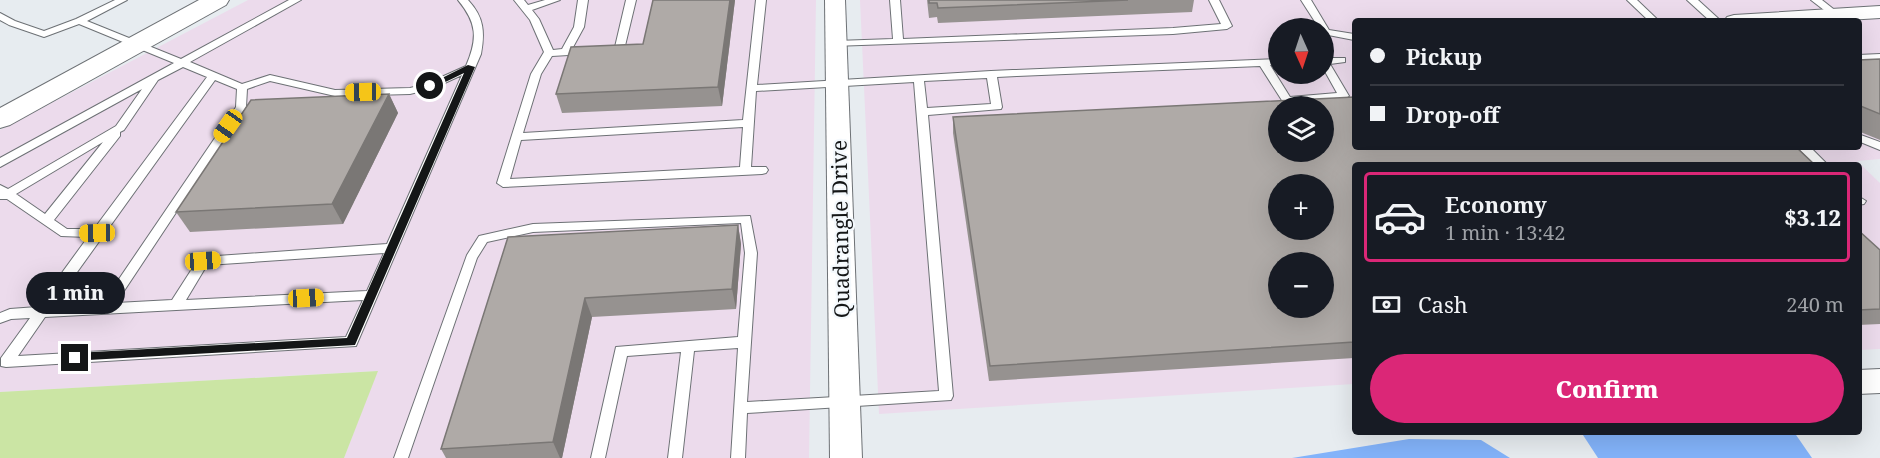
<!DOCTYPE html>
<html lang="en">
<head>
<meta charset="utf-8">
<style>
	:root { --surface:#171b24; --page:#242831; --text:#f1f3f6; --muted:#9ea1a6; --line:#363941; --accent:#db2777 }
	body { margin:0; font-family:"Noto Serif",serif; background:var(--page); color:var(--text); height:100vh; display:flex; flex-direction:column; font-size:22px; white-space:nowrap }
	* { box-sizing:border-box; margin:0 }
	p { font-size:20px; color:var(--muted) }
	.icon { flex:none; width:33px; height:33px; fill:none; stroke:currentColor; stroke-width:2; stroke-linecap:round; stroke-linejoin:round }
	.map { position:relative; flex:1; overflow:hidden }
	.drawer { position:absolute; left:1352px; top:162px; width:510px; height:273px; display:flex; flex-direction:column; background:var(--surface); border-radius:6px; box-shadow:0 6px 24px #0002 }
	.drawer>* { flex:none }
	.top-card { position:absolute; left:1352px; top:18px; width:510px; height:132px; border-radius:6px; box-shadow:0 6px 24px #0002; display:grid; align-content:center; height:132px; padding:0 18px; background:var(--surface) }
	.needle { width:39px; rotate:177deg }
	.tools { position:absolute; left:1268px; top:18px; display:grid; gap:12px }
	.tools a { display:grid; place-items:center; width:66px; height:66px; border-radius:50%; background:var(--surface); box-shadow:0 6px 24px #0002; font-size:30px }
	.end { position:absolute; width:27px; height:27px; margin:-14px; border:8px solid #141617; background:#fff; box-shadow:0 0 0 3px #fff }
	.from { border-radius:50% }
	.bubble { position:absolute; height:42px; border-radius:21px; background:var(--surface); box-shadow:0 6px 24px #0002; font-size:20px; font-weight:800; line-height:42px; text-align:center }
	.car { position:absolute; width:18px; height:36px; margin:-18px -9px; border-radius:8px; box-shadow:0 0 4px 2px #0007; background:linear-gradient(#f5c518 24%,#345 0 40%,#f5c518 0 76%,#345 0 86%,#f5c518 0) }
	.top-card b { display:flex; align-items:center; gap:21px; height:57px; font-size:22px }
	.top-card b+b { border-top:2px solid var(--line) }
	.top-card i { width:15px; height:15px; background:var(--text) }
	ul { padding:10px 0 0; list-style:none }
	li { display:flex; align-items:center; gap:18px; height:90px; margin:0 12px 9px; padding:0 6px; border:3px solid transparent; border-radius:6px }
	li div { flex:1 }
	li b { display:block; font-size:22px }
	li em { font-style:normal; font-weight:800 }
	li.selected { border-color:var(--accent) }
	li>.icon { width:54px; height:54px; stroke-width:1.5 }
	.pay { display:flex; align-items:center; gap:15px; height:66px; padding:0 18px; font-size:22px }
	.pay p { margin-inline-start:auto }
	.cta { display:flex; gap:12px; margin-top:auto; padding:12px 18px }
	.cta a { flex:1; height:69px; border-radius:36px; background:var(--accent); color:#fff; font-size:24px; font-weight:800; line-height:69px; text-align:center }
	.map>svg:first-child { display:block }
</style>
</head>
<body>
<div class="map">
<svg width="1880" height="458" viewBox="0 0 1880 458">
	<rect width="100%" height="100%" fill="#e7ecf0"/>
	<g fill="#ecdbec" fill-rule="evenodd">
		<path d="M 248,0 L 816,0 L 809,458 L 344,458 L 377,371 L 0,392 L 0,130 Z"/>
		<path d="M 860,0 L 1880,0 L 1880,159 L 1857,161 L 1880,183 L 1880,349 L 1859,350 L 1858,165 L 1354,165 L 1354,384 L 879,414 ZM 1354,21 L 1858,21 L 1858,147 L 1354,147 ZM 1278,28 L 1323,28 L 1323,74 L 1278,74 ZM 1278,106 L 1323,106 L 1323,152 L 1278,152 ZM 1278,184 L 1323,184 L 1323,230 L 1278,230 ZM 1278,262 L 1323,262 L 1323,308 L 1278,308 Z"/>
	</g>
	<path fill="#cbe5a4" d="M 378,371 L 344,458 L 0,458 L 0,392 Z"/>
	<g fill="#83b3fa">
		<path d="M 1581,432 L 1794,432 L 1812,458 L 1598,458 Z"/>
		<path d="M 1409,439 L 1481,440 L 1510,458 L 1292,458 Z"/>
	</g>
	<g fill="none" stroke-linecap="round" stroke-linejoin="round">
		<g stroke="#6d7175" stroke-width="2">
			<g id="service">
				<path d="M 115,0 L 127,0 L 87,21 L 181,59 L 289,0 L 301,0 L 190,62 L 242,84 L 270,75 L 335,90 L 410,88 L 426,84 L 466,66 C 478,38 477,23 458,0 L 468,0 C 484,17 485,32 481,54 L 356,346 L 6,367 L 1,366 L 1,358 L 30,318 L 11,319 L 0,323 L 0,313 L 10,309 L 37,307 L 88,237 L 61,236 L 7,199 L 0,199 L 0,185 L 8,189 L 116,126 L 142,89 L 0,167 L 0,158 L 174,63 L 79,24 L 44,37 L 9,25 L 0,20 L 0,13 L 15,21 L 44,31 L 76,19 ZM 183,67 L 207,77 L 94,229 L 67,229 L 54,220 L 120,136 L 120,132 L 124,130 L 158,80 ZM 462,75 L 387,244 L 203,257 L 199,258 L 172,300 L 116,303 L 246,107 L 247,89 L 270,81 L 335,96 L 410,94 L 434,88 ZM 215,80 L 237,89 L 236,107 L 102,304 L 52,307 ZM 103,142 L 45,214 L 16,194 ZM 384,253 L 367,291 L 186,300 L 207,265 ZM 363,300 L 346,337 L 18,356 L 45,317 Z"/>
				<path d="M 514,0 L 524,0 L 528,5 L 545,0 L 560,0 L 532,10 L 539,19 L 553,50 L 562,49 L 574,27 L 578,0 L 588,0 L 584,27 L 572,49 L 585,48 L 590,51 L 585,54 L 552,56 L 541,74 L 523,133 L 743,120 L 756,0 L 766,0 L 757,85 L 991,71 L 1278,59 L 1278,65 L 1270,65 L 1290,97 L 1337,93 L 1323,68 L 1323,58 L 1345,58 L 1345,62 L 1330,64 L 1349,96 L 1344,99 L 1283,102 L 1260,66 L 1017,76 L 997,77 L 1002,107 L 1001,109 L 928,115 L 953,396 L 951,400 L 747,413 L 745,458 L 731,458 L 738,348 L 694,351 L 682,458 L 668,458 L 681,352 L 627,356 L 605,458 L 591,458 L 616,347 L 738,337 L 745,253 L 741,223 L 533,232 L 487,242 L 477,258 L 408,458 L 394,458 L 467,255 L 479,236 L 533,224 L 750,216 L 757,253 L 747,402 L 939,391 L 914,82 L 756,91 L 751,167 L 766,167 L 768,170 L 766,173 L 762,174 L 503,187 L 497,183 L 531,74 L 544,52 L 530,20 ZM 987,78 L 991,104 L 927,108 L 924,81 ZM 743,127 L 740,167 L 510,179 L 521,140 Z"/>
				<path d="M 626,0 L 636,0 L 624,50 L 619,53 L 606,52 L 606,48 L 615,47 Z"/>
				<path d="M 890,0 L 900,0 L 903,39 L 1173,28 L 1221,24 L 1209,0 L 1219,0 L 1232,26 L 1227,29 L 1173,34 L 833,46 L 831,44 L 836,41 L 893,39 Z"/>
				<path d="M 1301,0 L 1311,0 L 1329,30 L 1354,34 L 1354,40 L 1323,34 L 1323,28 L 1319,28 Z"/>
				<path d="M 1627,0 L 1637,0 L 1659,21 L 1649,21 Z"/>
				<path d="M 1687,0 L 1698,0 L 1721,21 L 1710,21 Z"/>
				<path d="M 1811,0 L 1822,0 L 1841,15 L 1836,18 L 1833,17 Z"/>
				<path d="M 1880,54 L 1880,60 L 1858,61 L 1858,55 Z"/>
				<path d="M 1858,134 L 1880,142 L 1880,150 L 1858,141 Z"/>
				<path d="M 1797,147 L 1810,147 L 1828,165 L 1815,165 Z"/>
				<path d="M 1858,196 L 1866,201 L 1864,204 L 1858,205 Z"/>
			</g>
		</g>
		<g stroke="#6d7175" stroke-width="2">
			<g id="minor">
				<path d="M 825,0 L 845,0 L 862,458 L 830,458 Z"/>
				<path d="M 1880,6 L 1880,18 L 1831,21 L 1724,21 L 1727,17 L 1734,15 Z"/>
				<path d="M 1880,369 L 1880,393 L 1858,394 L 1858,370 Z"/>
			</g>
		</g>
		<g stroke="#6d7175" stroke-width="2">
			<path id="tertiary" d="M 199,0 L 229,0 L 226,5 L 10,125 L 0,128 L 0,108 Z"/>
		</g>
		<use href="#service" fill="#fff" fill-rule="evenodd"/>
		<use href="#minor" fill="#fff" fill-rule="evenodd"/>
		<use href="#tertiary" fill="#fff" fill-rule="evenodd"/>
	</g>
	<g fill="#969290">
		<path d="M 735,0 L 722,106 L 562,113 L 556,94 Z"/>
		<path d="M 927,0 L 1194,0 L 1192,12 L 938,23 L 937,17 L 929,18 Z"/>
		<path d="M 1880,59 L 1880,140 L 1858,131 L 1858,60 Z"/>
		<path d="M 389,94 L 398,113 L 343,224 L 190,232 L 176,212 Z"/>
		<path d="M 953,117 L 1354,165 L 1354,358 L 989,381 L 953,133 Z"/>
		<path d="M 738,225 L 741,244 L 736,309 L 592,317 L 562,458 L 446,458 L 441,449 L 508,237 Z"/>
		<path d="M 1858,230 L 1880,250 L 1880,324 L 1858,325 Z"/>
	</g>
	<g fill="#7a7775">
		<path d="M 730,0 L 735,0 L 722,106 L 718,87 Z"/>
		<path d="M 389,94 L 398,113 L 343,224 L 332,204 Z"/>
		<path d="M 738,225 L 741,244 L 736,309 L 732,289 Z"/>
		<path d="M 585,298 L 592,317 L 562,458 L 560,458 L 553,442 Z"/>
	</g>
	<g fill="#afaaa7" stroke="#7a7775" stroke-width="1.5" fill-rule="evenodd">
		<path d="M 653,0 L 730,0 L 718,87 L 556,94 L 571,47 L 643,44 Z"/>
		<path d="M 929,0 L 1128,0 L 938,8 L 937,3 L 929,3 Z"/>
		<path d="M 1880,59 L 1880,114 L 1858,105 L 1858,60 Z"/>
		<path d="M 389,94 L 332,204 L 176,212 L 251,100 Z"/>
		<path d="M 1354,97 L 1354,147 L 1796,147 L 1815,165 L 1354,165 L 1354,342 L 990,366 L 953,117 ZM 1278,106 L 1323,106 L 1323,152 L 1278,152 ZM 1278,184 L 1323,184 L 1323,230 L 1278,230 ZM 1278,262 L 1323,262 L 1323,308 L 1278,308 Z"/>
		<path d="M 738,225 L 732,289 L 585,298 L 553,442 L 441,449 L 508,237 Z"/>
		<path d="M 1858,230 L 1880,250 L 1880,309 L 1858,310 Z"/>
	</g>
	<path fill="#141617" d="M 468,65 L 475,67 L 355,345 L 71,361 L 71,355 L 75,353 L 347,338 L 464,73 L 433,88 L 426,86 Z"/>
	<g text-anchor="middle" stroke-width="4.5" stroke-linejoin="round" paint-order="stroke">
		<g font-size="21" fill="#141617" stroke="#f4f9fd">
			<text transform="translate(841 229) rotate(-91)" y="7">Quadrangle Drive</text>
		</g>
	</g>
</svg>
<div class="tools">
<a><svg class="needle" viewBox="-14 -14 28 28"><path d="M0-13l5 13h-10z" fill="#e53935"/><path d="M0 13l5-13h-10z" fill="#9ea1a6"/></svg></a>
<a><svg class="icon" aria-label="layers" viewBox="0 0 24 24"><path d="M12 4l9 5-9 5-9-5zM3 14l9 5 9-5"/></svg></a>
<a>+</a>
<a>−</a>
</div>
<i class="end from" style="left:430px;top:86px"></i>
<i class="end" style="left:75px;top:358px"></i>
<div class="bubble" style="left:26px;top:272px;width:99px">1 min</div>
<i class="car" style="left:363px;top:92px;rotate:269deg"></i>
<i class="car" style="left:228px;top:126px;rotate:215deg"></i>
<i class="car" style="left:97px;top:233px;rotate:269deg"></i>
<i class="car" style="left:203px;top:261px;rotate:86deg"></i>
<i class="car" style="left:306px;top:298px;rotate:87deg"></i>
<div class="top-card">
<b><i class="from"></i>Pickup</b>
<b><i></i>Drop-off</b>
</div>
<section class="drawer">
<ul>
<li class="selected"><svg class="icon" aria-label="car" viewBox="0 0 24 24"><path d="M5 17H2v-5l4-1 3-4h7l3 4 3 1v5h-3M9 17h6M6 11h13"/><circle cx="7" cy="17" r="2"/><circle cx="17" cy="17" r="2"/></svg><div><b>Economy</b><p>1 min · 13:42</p></div><em>$3.12</em></li>
</ul>
<div class="pay"><svg class="icon" aria-label="cash" viewBox="0 0 24 24"><path d="M3 7h18v10H3z"/><circle cx="12" cy="12" r="2"/></svg>Cash<p>240 m</p></div>
<div class="cta"><a>Confirm</a></div>
</section>
</div>
</body>
</html>
